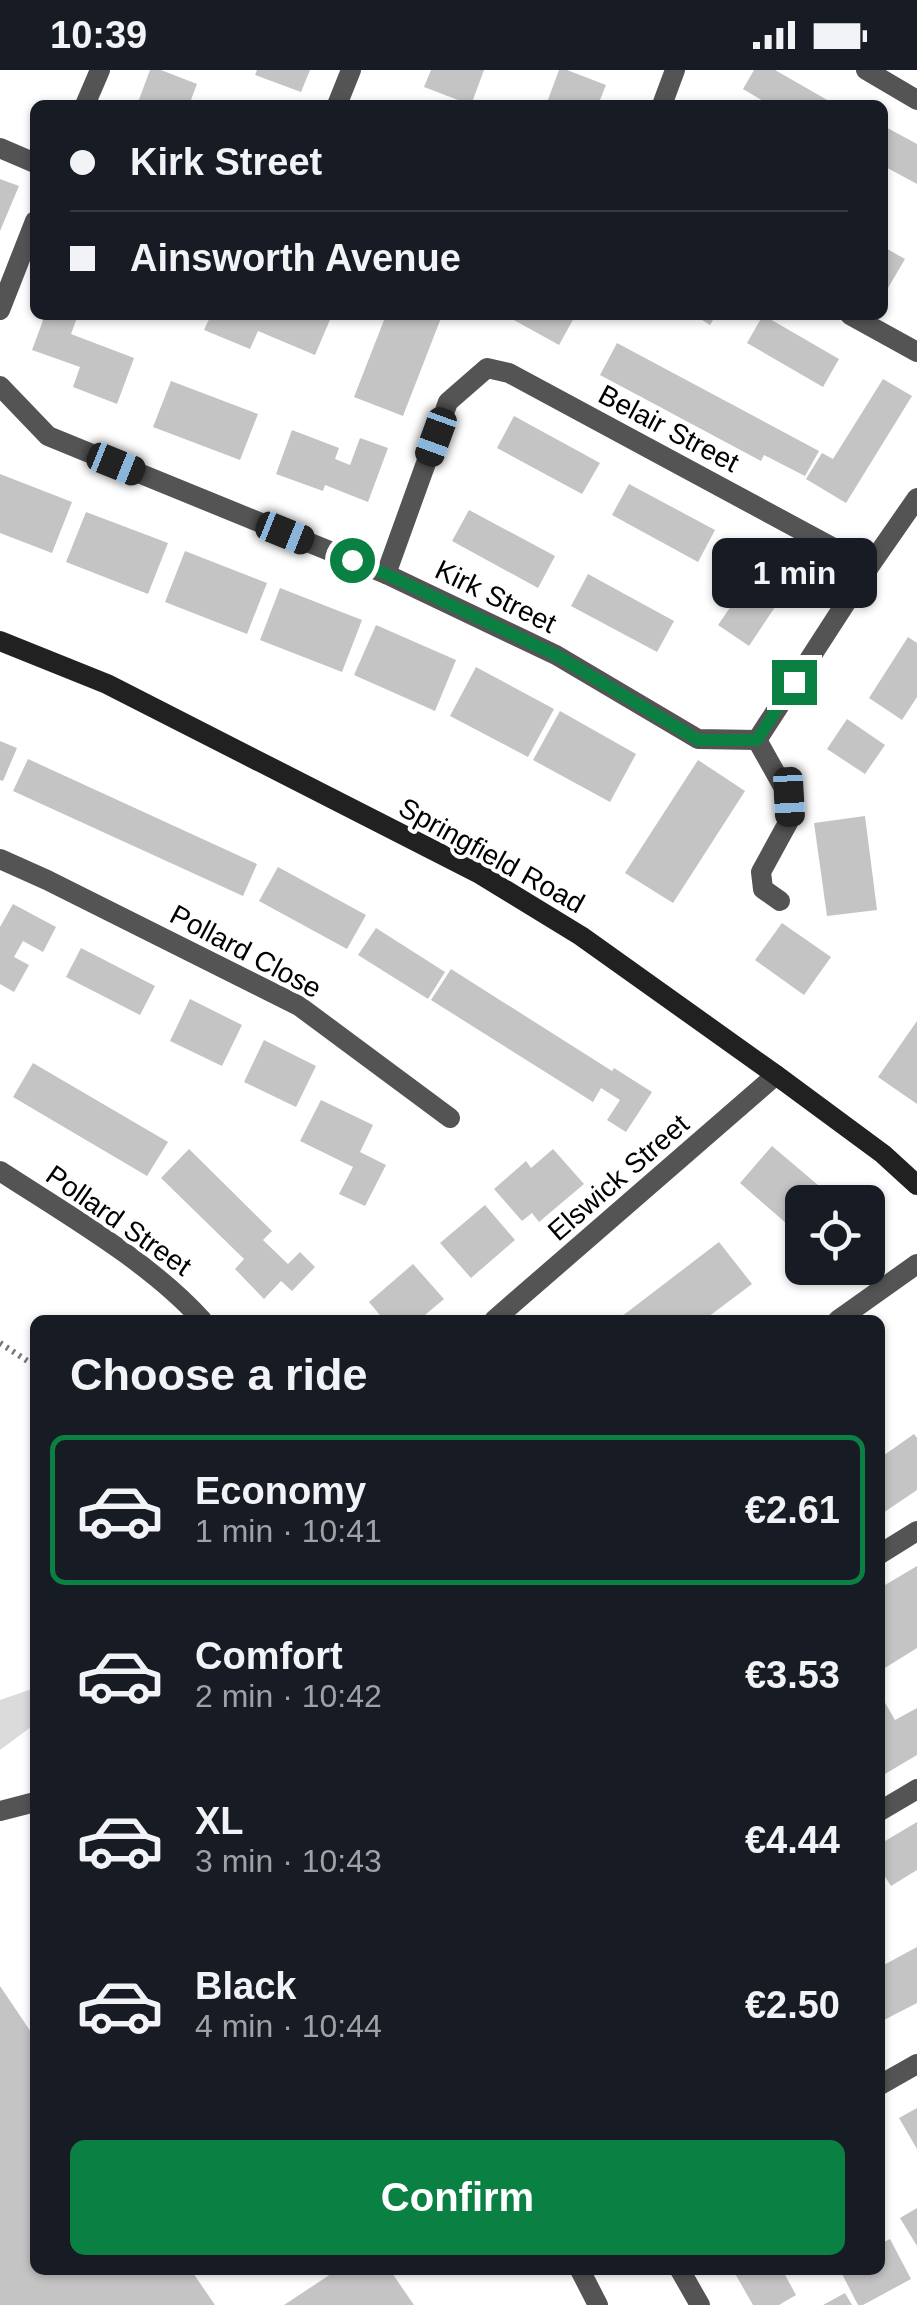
<!DOCTYPE html>
<html lang="en">
<head>
<meta charset="utf-8">
<style>
	:root { --surface:#171b24; --page:#242831; --text:#f1f3f6; --muted:#9ea1a6; --line:#363941; --accent:#0b8043 }
	body { margin:0; font-family:Helvetica,sans-serif; background:var(--page); color:var(--text); height:100vh; display:flex; flex-direction:column; font-size:38px; white-space:nowrap }
	* { box-sizing:border-box; margin:0 }
	p { font-size:32px; color:var(--muted) }
	.icon { flex:none; width:55px; height:55px; fill:none; stroke:currentColor; stroke-width:2; stroke-linecap:round; stroke-linejoin:round }
	.map { position:relative; flex:1; overflow:hidden }
	.panel { position:absolute; left:30px; top:1245px; width:855px; height:960px; display:flex; flex-direction:column; background:var(--surface); border-radius:15px; box-shadow:0 2px 8px #0004 }
	.panel>* { flex:none }
	.guide { position:absolute; left:30px; top:30px; width:858px; height:220px; border-radius:15px; box-shadow:0 2px 8px #0004; display:grid; align-content:center; height:220px; padding:0 40px; background:var(--surface) }
	.controls { position:absolute; left:785px; top:1115px; display:grid; gap:20px }
	.controls a { display:grid; place-items:center; width:100px; height:100px; border-radius:15px; background:var(--surface); box-shadow:0 2px 8px #0004; font-size:50px }
	.end { position:absolute; width:45px; height:45px; margin:-22px; border:12px solid #0b8043; background:#fff; box-shadow:0 0 0 5px #fff }
	.from { border-radius:50% }
	.bubble { position:absolute; height:70px; border-radius:15px; background:var(--surface); box-shadow:0 2px 8px #0004; font-size:32px; font-weight:700; line-height:70px; text-align:center }
	.car { position:absolute; width:30px; height:60px; margin:-30px -15px; border-radius:12px; box-shadow:0 0 8px 2px #0007; background:linear-gradient(#222 24%,#8ab4d8 0 40%,#222 0 76%,#8ab4d8 0 86%,#222 0) }
	.guide b { display:flex; align-items:center; gap:35px; height:95px; font-size:38px }
	.guide b+b { border-top:2px solid var(--line) }
	.guide i { width:25px; height:25px; background:var(--text) }
	ul { padding:0; list-style:none }
	li { display:flex; align-items:center; gap:30px; height:150px; margin:0 20px 15px; padding:0 20px; border:5px solid transparent; border-radius:15px }
	li div { flex:1 }
	li b { display:block; font-size:38px }
	li em { font-style:normal; font-weight:700 }
	li.active { border-color:var(--accent) }
	li>.icon { width:90px; height:90px; stroke-width:1.5 }
	h2 { padding:0 40px; font-size:45px; line-height:120px }
	.action { display:flex; gap:20px; margin-top:auto; padding:20px 40px }
	.action a { flex:1; height:115px; border-radius:15px; background:var(--accent); color:#fff; font-size:40px; font-weight:700; line-height:115px; text-align:center }
	.status { display:flex; justify-content:space-between; align-items:center; height:70px; padding:0 50px; background:var(--surface); direction:ltr }
	.status svg { height:28px; fill:currentColor }
	.map>svg:first-child { display:block }
</style>
</head>
<body>
<div class="status"><b>10:39</b><svg viewBox="0 0 49 12"><path d="M0 12V9h3v3zM5 12V6h3v6zM10 12V3h3v9zM15 12V0h3v12zM26 1h20v11H26zM47 4h2v5h-2z"/></svg></div>
<div class="map">
<svg width="917" height="2235" viewBox="0 0 917 2235">
	<rect width="100%" height="100%" fill="#fff"/>
	<path fill="#dbdbdb" d="M 35,1618 L 35,1654 L 0,1680 L 0,1630 Z"/>
	<g fill="#c4c4c4">
		<path d="M 150,0 L 161,0 L 197,14 L 189,35 L 137,35 Z"/>
		<path d="M 257,0 L 310,0 L 301,22 L 255,5 Z"/>
		<path d="M 431,0 L 484,0 L 471,35 L 424,17 Z"/>
		<path d="M 559,0 L 567,0 L 606,15 L 598,35 L 546,35 Z"/>
		<path d="M 754,0 L 775,0 L 836,35 L 770,35 L 743,19 Z"/>
		<path d="M 882,55 L 917,74 L 917,114 L 882,95 Z"/>
		<path d="M 0,109 L 19,116 L 0,161 Z"/>
		<path d="M 882,176 L 905,189 L 888,218 L 882,214 Z"/>
		<path d="M 45,245 L 78,245 L 71,264 L 134,288 L 117,334 L 73,317 L 80,297 L 32,280 Z"/>
		<path d="M 211,245 L 332,245 L 315,285 L 258,261 L 250,279 L 204,260 Z"/>
		<path d="M 386,245 L 434,245 L 441,248 L 403,346 L 354,327 Z"/>
		<path d="M 505,245 L 569,245 L 574,248 L 559,275 Z"/>
		<path d="M 694,245 L 716,245 L 710,255 Z"/>
		<path d="M 763,245 L 839,289 L 823,317 L 747,273 Z"/>
		<path d="M 617,273 L 819,381 L 805,406 L 764,385 L 761,391 L 600,305 Z"/>
		<path d="M 883,309 L 912,326 L 846,433 L 806,409 L 822,383 L 833,389 Z"/>
		<path d="M 171,311 L 258,344 L 240,390 L 153,357 Z"/>
		<path d="M 514,346 L 600,393 L 582,424 L 497,378 Z"/>
		<path d="M 292,360 L 339,378 L 335,389 L 350,395 L 360,368 L 388,378 L 368,432 L 325,415 L 323,421 L 276,404 Z"/>
		<path d="M 0,404 L 72,432 L 52,483 L 0,463 Z"/>
		<path d="M 629,414 L 715,460 L 698,492 L 612,445 Z"/>
		<path d="M 469,440 L 555,486 L 538,518 L 452,471 Z"/>
		<path d="M 86,442 L 168,473 L 148,524 L 66,492 Z"/>
		<path d="M 745,477 L 793,510 L 749,576 L 718,555 L 749,510 L 731,498 Z"/>
		<path d="M 185,481 L 267,513 L 247,564 L 165,532 Z"/>
		<path d="M 588,504 L 674,551 L 657,582 L 571,536 Z"/>
		<path d="M 280,518 L 362,550 L 342,602 L 260,570 Z"/>
		<path d="M 376,555 L 456,590 L 435,641 L 354,605 Z"/>
		<path d="M 908,567 L 917,573 L 917,627 L 902,650 L 869,628 Z"/>
		<path d="M 476,597 L 554,639 L 528,687 L 450,646 Z"/>
		<path d="M 560,641 L 636,684 L 610,732 L 533,690 Z"/>
		<path d="M 847,649 L 885,675 L 865,704 L 827,679 Z"/>
		<path d="M 0,671 L 17,678 L 3,711 L 0,710 Z"/>
		<path d="M 28,689 L 257,794 L 243,826 L 13,721 Z"/>
		<path d="M 698,690 L 745,721 L 673,833 L 625,803 Z"/>
		<path d="M 865,746 L 877,840 L 827,846 L 814,753 Z"/>
		<path d="M 278,797 L 366,845 L 347,879 L 259,831 Z"/>
		<path d="M 13,834 L 56,857 L 43,882 L 23,871 L 14,887 L 29,895 L 14,922 L 0,914 L 0,857 Z"/>
		<path d="M 782,853 L 831,887 L 804,925 L 755,890 Z"/>
		<path d="M 376,858 L 445,902 L 428,929 L 358,885 Z"/>
		<path d="M 81,878 L 155,916 L 140,945 L 66,907 Z"/>
		<path d="M 451,899 L 612,1001 L 614,998 L 652,1022 L 626,1062 L 607,1050 L 620,1030 L 601,1018 L 593,1032 L 431,930 Z"/>
		<path d="M 190,929 L 242,955 L 222,996 L 170,971 Z"/>
		<path d="M 917,951 L 917,1034 L 878,1007 Z"/>
		<path d="M 264,970 L 316,996 L 296,1037 L 244,1012 Z"/>
		<path d="M 33,993 L 168,1072 L 147,1106 L 13,1027 Z"/>
		<path d="M 321,1030 L 373,1055 L 360,1082 L 386,1095 L 365,1136 L 339,1124 L 353,1097 L 300,1071 Z"/>
		<path d="M 772,1076 L 838,1132 L 802,1132 L 802,1167 L 740,1113 Z"/>
		<path d="M 189,1079 L 272,1161 L 263,1170 L 288,1194 L 300,1182 L 315,1197 L 292,1221 L 281,1211 L 264,1229 L 235,1199 L 244,1189 L 161,1108 Z"/>
		<path d="M 553,1079 L 584,1114 L 539,1152 L 532,1143 L 522,1151 L 494,1119 L 526,1091 L 531,1098 Z"/>
		<path d="M 485,1135 L 515,1170 L 471,1208 L 440,1173 Z"/>
		<path d="M 719,1172 L 752,1214 L 704,1250 L 617,1250 Z"/>
		<path d="M 413,1194 L 444,1229 L 419,1250 L 384,1250 L 369,1232 Z"/>
		<path d="M 914,1364 L 917,1368 L 917,1420 L 880,1445 L 880,1388 Z"/>
		<path d="M 917,1496 L 917,1578 L 880,1601 L 880,1518 Z"/>
		<path d="M 880,1624 L 895,1650 L 917,1638 L 917,1685 L 880,1707 Z"/>
		<path d="M 917,1752 L 917,1800 L 891,1816 L 880,1799 L 880,1774 Z"/>
		<path d="M 917,1877 L 917,1933 L 880,1952 L 880,1897 Z"/>
		<path d="M 0,1916 L 35,1968 L 35,2200 L 191,2200 L 215,2235 L 0,2235 Z"/>
		<path d="M 917,2038 L 917,2079 L 899,2048 Z"/>
		<path d="M 917,2138 L 917,2176 L 900,2148 Z"/>
		<path d="M 890,2169 L 911,2209 L 863,2235 L 858,2235 L 840,2200 L 880,2200 L 880,2174 Z"/>
		<path d="M 337,2200 L 390,2200 L 414,2235 L 284,2235 Z"/>
		<path d="M 733,2200 L 790,2200 L 784,2203 L 796,2225 L 779,2235 L 753,2235 Z"/>
		<path d="M 845,2223 L 852,2235 L 823,2235 Z"/>
	</g>
	<g fill="none" stroke-linecap="round" stroke-linejoin="round">
		<path stroke="#767676" stroke-width="6" stroke-dasharray="2.5 5" stroke-linecap="butt" d="M 0,1273 L 35,1296"/>
		<g stroke="#545454" stroke-width="20">
			<path d="M 757,670 L 789,727 L 790,749 L 761,802 L 763,819 L 780,831"/>
			<path d="M 0,1741 L 35,1732"/>
			<path d="M 580,2200 L 598,2235"/>
		</g>
		<g stroke="#545454" stroke-width="20">
			<path d="M 866,0 L 917,30"/>
			<path d="M 85,35 L 100,0"/>
			<path d="M 337,35 L 351,0"/>
			<path d="M 662,35 L 675,0"/>
			<path d="M 0,78 L 35,93"/>
			<path d="M 0,240 L 35,151"/>
			<path d="M 850,245 L 917,282"/>
			<path d="M 0,316 L 48,366 L 386,504 L 556,585 L 698,669 L 757,670 L 869,497 L 917,428"/>
			<path d="M 386,504 L 448,332 L 487,298 L 509,303 L 869,497"/>
			<path d="M 0,789 L 47,810 L 299,936 L 450,1048"/>
			<path d="M 0,1101 C 66,1144 150,1192 202,1250"/>
			<path d="M 494,1250 L 776,1005"/>
			<path d="M 838,1250 L 917,1194"/>
			<path d="M 880,1484 L 917,1461"/>
			<path d="M 880,1741 L 917,1719"/>
			<path d="M 880,2015 L 917,1994"/>
			<path d="M 680,2200 L 700,2235"/>
		</g>
		<path stroke="#212121" stroke-width="20" d="M 0,571 L 107,614 L 478,803 L 581,866 L 776,1005 L 883,1084 L 917,1115"/>
	</g>
	<g fill="none" stroke-linecap="round" stroke-linejoin="round">
		<path stroke="#0b8043" stroke-width="12" d="M 352,490 L 386,504 L 556,585 L 698,670 L 757,670 L 794,612"/>
	</g>
	<g text-anchor="middle" stroke-width="8" stroke-linejoin="round" paint-order="stroke">
		<g font-size="28" fill="#000" stroke="#fff">
			<text transform="translate(669 358) rotate(28)" y="10">Belair Street</text>
			<text transform="translate(496 526) rotate(26)" y="10">Kirk Street</text>
			<text transform="translate(492 785) rotate(29)" y="10">Springfield Road</text>
			<text transform="translate(246 881) rotate(28)" y="10">Pollard Close</text>
			<text transform="translate(618 1107) rotate(-41)" y="10">Elswick Street</text>
			<text transform="translate(119 1150) rotate(35)" y="10">Pollard Street</text>
		</g>
	</g>
</svg>
<div class="controls">
<a><svg class="icon" aria-label="locate" viewBox="0 0 24 24"><circle cx="12" cy="12" r="6"/><path d="M12 2v4M12 18v4M2 12h4M18 12h4"/></svg></a>
</div>
<i class="end from" style="left:352px;top:490px"></i>
<i class="end" style="left:794px;top:612px"></i>
<div class="bubble" style="left:712px;top:468px;width:165px">1 min</div>
<i class="car" style="left:436px;top:367px;rotate:200deg"></i>
<i class="car" style="left:116px;top:394px;rotate:112deg"></i>
<i class="car" style="left:285px;top:463px;rotate:112deg"></i>
<i class="car" style="left:789px;top:727px;rotate:177deg"></i>
<div class="guide">
<b><i class="from"></i>Kirk Street</b>
<b><i></i>Ainsworth Avenue</b>
</div>
<section class="panel">
<h2>Choose a ride</h2>
<ul>
<li class="active"><svg class="icon" aria-label="car" viewBox="0 0 24 24"><path d="M5 17H2v-5l4-1 3-4h7l3 4 3 1v5h-3M9 17h6M6 11h13"/><circle cx="7" cy="17" r="2"/><circle cx="17" cy="17" r="2"/></svg><div><b>Economy</b><p>1 min · 10:41</p></div><em>€2.61</em></li>
<li><svg class="icon" aria-label="car" viewBox="0 0 24 24"><path d="M5 17H2v-5l4-1 3-4h7l3 4 3 1v5h-3M9 17h6M6 11h13"/><circle cx="7" cy="17" r="2"/><circle cx="17" cy="17" r="2"/></svg><div><b>Comfort</b><p>2 min · 10:42</p></div><em>€3.53</em></li>
<li><svg class="icon" aria-label="car" viewBox="0 0 24 24"><path d="M5 17H2v-5l4-1 3-4h7l3 4 3 1v5h-3M9 17h6M6 11h13"/><circle cx="7" cy="17" r="2"/><circle cx="17" cy="17" r="2"/></svg><div><b>XL</b><p>3 min · 10:43</p></div><em>€4.44</em></li>
<li><svg class="icon" aria-label="car" viewBox="0 0 24 24"><path d="M5 17H2v-5l4-1 3-4h7l3 4 3 1v5h-3M9 17h6M6 11h13"/><circle cx="7" cy="17" r="2"/><circle cx="17" cy="17" r="2"/></svg><div><b>Black</b><p>4 min · 10:44</p></div><em>€2.50</em></li>
</ul>
<div class="action"><a>Confirm</a></div>
</section>
</div>
</body>
</html>
